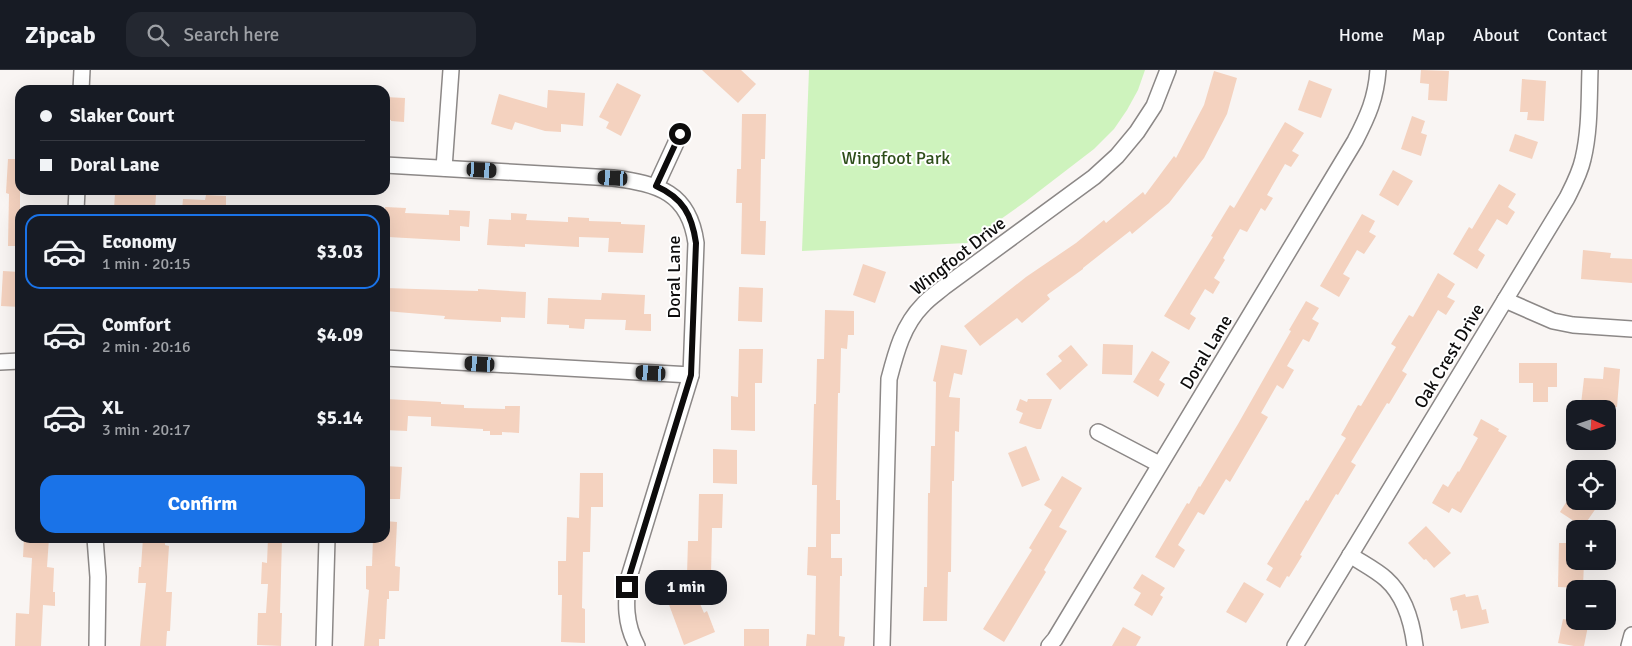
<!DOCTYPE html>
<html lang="en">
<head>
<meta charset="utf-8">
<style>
	:root { --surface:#171b24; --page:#242831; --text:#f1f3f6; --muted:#9ea1a6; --line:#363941; --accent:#1a73e8 }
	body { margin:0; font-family:Signika,sans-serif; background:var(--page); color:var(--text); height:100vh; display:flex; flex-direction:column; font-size:19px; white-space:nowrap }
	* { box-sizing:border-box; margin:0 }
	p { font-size:16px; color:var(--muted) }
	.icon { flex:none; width:28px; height:28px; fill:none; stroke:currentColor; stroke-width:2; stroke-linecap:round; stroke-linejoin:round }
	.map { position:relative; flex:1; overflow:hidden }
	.drawer { position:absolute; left:15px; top:135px; width:375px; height:338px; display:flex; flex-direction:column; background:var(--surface); border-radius:15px; box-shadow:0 5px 20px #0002 }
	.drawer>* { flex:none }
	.hud { position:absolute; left:15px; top:15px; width:375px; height:110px; border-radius:15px; box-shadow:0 5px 20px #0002; display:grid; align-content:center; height:110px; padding:0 25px; background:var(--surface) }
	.needle { width:32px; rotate:93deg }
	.buttons { position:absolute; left:1566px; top:330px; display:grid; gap:10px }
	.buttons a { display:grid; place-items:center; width:50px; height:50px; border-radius:10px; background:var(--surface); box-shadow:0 5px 20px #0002; font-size:25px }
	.end { position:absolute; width:22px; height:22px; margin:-11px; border:6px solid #0d0c0c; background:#fff; box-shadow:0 0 0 2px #fff }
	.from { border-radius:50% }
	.bubble { position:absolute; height:35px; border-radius:15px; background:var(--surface); box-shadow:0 5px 20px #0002; font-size:16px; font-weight:800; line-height:35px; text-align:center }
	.car { position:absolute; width:15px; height:30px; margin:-15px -8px; border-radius:6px; box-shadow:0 0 4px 1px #0007; background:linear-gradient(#222 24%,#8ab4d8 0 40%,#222 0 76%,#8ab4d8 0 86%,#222 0) }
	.hud b { display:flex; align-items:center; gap:18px; height:48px; font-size:19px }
	.hud b+b { border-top:1px solid var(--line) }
	.hud i { width:12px; height:12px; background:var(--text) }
	ul { padding:9px 0 0; list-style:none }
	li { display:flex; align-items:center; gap:15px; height:75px; margin:0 10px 8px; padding:0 15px; border:2px solid transparent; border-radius:15px }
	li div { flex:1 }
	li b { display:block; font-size:19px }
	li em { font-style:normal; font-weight:800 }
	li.on { border-color:var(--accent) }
	li>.icon { width:45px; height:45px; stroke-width:1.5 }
	.cta { display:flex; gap:10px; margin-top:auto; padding:10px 25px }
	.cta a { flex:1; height:58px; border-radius:15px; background:var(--accent); color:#fff; font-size:20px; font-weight:800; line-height:58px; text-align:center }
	header { display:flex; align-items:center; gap:30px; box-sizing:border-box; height:70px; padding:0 25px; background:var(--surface); border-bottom:1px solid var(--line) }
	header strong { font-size:24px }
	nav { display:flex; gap:28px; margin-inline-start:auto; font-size:18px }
	.search { width:350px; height:45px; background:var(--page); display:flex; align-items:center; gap:12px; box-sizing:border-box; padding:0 18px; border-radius:15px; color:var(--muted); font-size:19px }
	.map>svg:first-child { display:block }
</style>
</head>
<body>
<header>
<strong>Zipcab</strong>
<div class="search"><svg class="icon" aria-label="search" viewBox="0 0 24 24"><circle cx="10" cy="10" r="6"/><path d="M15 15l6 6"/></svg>Search here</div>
<nav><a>Home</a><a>Map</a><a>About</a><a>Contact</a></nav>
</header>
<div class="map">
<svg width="1632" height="576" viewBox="0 0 1632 576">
	<rect width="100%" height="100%" fill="#f9f5f3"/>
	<path fill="#cef3bd" d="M 809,0 L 1145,0 L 1138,20 L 1127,40 L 1114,59 L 1094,79 L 1025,132 L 967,173 L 802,181 Z"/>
	<g fill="#f4d2bf">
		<path d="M 702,0 L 741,0 L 756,14 L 738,33 Z"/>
		<path d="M 1421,0 L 1449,1 L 1447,31 L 1428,30 L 1429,14 L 1420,13 Z"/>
		<path d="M 1214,1 L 1237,8 L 1227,44 L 1204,88 L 1169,133 L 1132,164 L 1130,161 L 1083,198 L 1083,199 L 1047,225 L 1050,229 L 1022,253 L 1017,248 L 980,276 L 964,256 L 1026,207 L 1076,173 L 1104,150 L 1106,153 L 1143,122 L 1145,125 L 1174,86 L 1176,88 L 1204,35 Z"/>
		<path d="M 1522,9 L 1546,11 L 1544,51 L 1527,50 L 1528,42 L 1520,42 Z"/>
		<path d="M 1309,10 L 1332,19 L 1321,48 L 1298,40 Z"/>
		<path d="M 617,13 L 641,25 L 621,66 L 606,58 L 609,52 L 599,47 Z"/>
		<path d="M 548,20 L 585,23 L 583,56 L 561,54 L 561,62 L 545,61 L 515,52 L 512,60 L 491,54 L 499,24 L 547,38 Z"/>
		<path d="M 385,27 L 405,28 L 404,52 L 391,51 L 391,50 L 385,49 Z"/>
		<path d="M 742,44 L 766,44 L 765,89 L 761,89 L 760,151 L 766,151 L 765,185 L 741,184 L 742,133 L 736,133 L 737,99 L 741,99 Z"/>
		<path d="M 1412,46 L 1425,51 L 1421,63 L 1427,65 L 1421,86 L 1401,79 Z"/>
		<path d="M 1285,52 L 1304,63 L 1292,81 L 1299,85 L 1291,97 L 1285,94 L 1267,125 L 1273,128 L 1265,141 L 1261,138 L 1247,162 L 1240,159 L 1223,188 L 1225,190 L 1214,208 L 1220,212 L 1213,224 L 1205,219 L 1190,244 L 1196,248 L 1189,260 L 1164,246 L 1213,167 L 1211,166 L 1230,135 L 1234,138 Z"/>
		<path d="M 1515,64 L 1538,72 L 1532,89 L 1509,81 Z"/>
		<path d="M 8,89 L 20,89 L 20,176 L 8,176 L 9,124 L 6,123 Z"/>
		<path d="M 1393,100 L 1413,111 L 1398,136 L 1379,125 Z"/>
		<path d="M 1499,114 L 1516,124 L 1508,137 L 1515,142 L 1507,155 L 1497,149 L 1478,180 L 1485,185 L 1477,199 L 1453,184 L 1469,157 L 1472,159 Z"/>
		<path d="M 115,123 L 156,125 L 155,140 L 114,139 Z"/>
		<path d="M 206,125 L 226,126 L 226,140 L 182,140 L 183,129 L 205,130 Z"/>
		<path d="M 385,137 L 406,138 L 405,143 L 449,145 L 449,140 L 470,141 L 469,157 L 460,156 L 460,171 L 388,167 L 388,164 L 385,164 Z"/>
		<path d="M 511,143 L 527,144 L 526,150 L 568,152 L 568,147 L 589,148 L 589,151 L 621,152 L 621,154 L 645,155 L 643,183 L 608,182 L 609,168 L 579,167 L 579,177 L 525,174 L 525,177 L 487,175 L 489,149 L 511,150 Z"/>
		<path d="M 1362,144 L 1375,151 L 1369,162 L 1376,166 L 1364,184 L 1357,180 L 1343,204 L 1350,208 L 1339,227 L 1320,216 Z"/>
		<path d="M 1583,180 L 1611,183 L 1610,188 L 1632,189 L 1632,213 L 1581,209 Z"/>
		<path d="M 863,194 L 886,202 L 875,233 L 853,225 Z"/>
		<path d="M 3,201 L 20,202 L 20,237 L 1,236 Z"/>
		<path d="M 1438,203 L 1455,214 L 1447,227 L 1455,231 L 1446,245 L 1438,240 L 1402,301 L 1407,304 L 1389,334 L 1387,333 L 1351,392 L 1356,395 L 1338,425 L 1336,424 L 1300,485 L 1302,486 L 1289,507 L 1287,506 L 1280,518 L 1266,510 L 1273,498 L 1267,494 L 1306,430 L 1308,431 L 1346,368 L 1341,365 L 1358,335 L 1361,336 L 1396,277 L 1391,274 L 1409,245 L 1413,247 Z"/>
		<path d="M 739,217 L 763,218 L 762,252 L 738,251 Z"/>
		<path d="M 385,218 L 478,221 L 478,219 L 526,222 L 525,248 L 501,247 L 501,252 L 444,249 L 445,246 L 385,241 Z"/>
		<path d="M 602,223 L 645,225 L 644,244 L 651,244 L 651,261 L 625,260 L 626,250 L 585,249 L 584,259 L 569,258 L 569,255 L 547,254 L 548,228 L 601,230 Z"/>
		<path d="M 1306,231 L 1319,238 L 1312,249 L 1319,253 L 1309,272 L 1303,269 L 1287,296 L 1294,300 L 1283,319 L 1277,315 L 1261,343 L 1268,347 L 1230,412 L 1226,409 L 1204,445 L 1198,442 L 1178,475 L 1185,480 L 1174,498 L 1155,487 L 1187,433 L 1189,434 L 1199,416 L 1200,417 L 1238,354 L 1291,261 L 1289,260 Z"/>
		<path d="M 825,240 L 854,241 L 854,265 L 848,265 L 847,279 L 841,278 L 840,323 L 838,323 L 836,430 L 840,430 L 840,464 L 831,464 L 831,488 L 842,488 L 842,506 L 840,506 L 839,566 L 845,567 L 844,576 L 806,576 L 807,564 L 815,565 L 816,506 L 807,505 L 808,477 L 816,477 L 817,415 L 812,415 L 814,334 L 816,334 L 817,289 L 824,289 Z"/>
		<path d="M 1103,274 L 1133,275 L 1132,305 L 1102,304 Z"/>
		<path d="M 941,275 L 967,280 L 962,305 L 954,303 L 949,327 L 960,328 L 959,362 L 955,361 L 954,411 L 952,411 L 951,502 L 948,502 L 947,551 L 923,551 L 924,517 L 927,517 L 928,423 L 930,423 L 931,376 L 935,376 L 936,312 L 933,311 Z"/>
		<path d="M 1071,275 L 1088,295 L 1060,320 L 1046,304 L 1062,291 L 1058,286 Z"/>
		<path d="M 739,279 L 763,279 L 762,313 L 755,313 L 755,361 L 731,360 L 731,326 L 738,327 Z"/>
		<path d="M 1152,281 L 1170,292 L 1159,310 L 1165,314 L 1158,327 L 1133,312 Z"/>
		<path d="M 1519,293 L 1557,293 L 1557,317 L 1548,317 L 1548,332 L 1533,332 L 1533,313 L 1519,313 Z"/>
		<path d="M 1604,297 L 1620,299 L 1617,337 L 1581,334 L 1584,308 L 1603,309 Z"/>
		<path d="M 386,329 L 441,332 L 441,334 L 464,335 L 464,338 L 505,339 L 505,336 L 520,336 L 519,363 L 502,362 L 502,365 L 490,365 L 490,361 L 483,361 L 483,359 L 431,356 L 431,347 L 408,346 L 407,361 L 385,360 Z"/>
		<path d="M 1020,329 L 1027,332 L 1028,329 L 1052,329 L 1041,359 L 1037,359 L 1019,353 L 1023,343 L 1016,340 Z"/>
		<path d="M 1481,349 L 1499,359 L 1498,361 L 1507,366 L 1461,443 L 1452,438 L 1449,443 L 1432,433 L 1443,414 L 1448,417 L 1458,401 L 1459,402 L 1478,368 L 1473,365 Z"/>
		<path d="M 1026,376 L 1040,410 L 1022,417 L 1008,383 Z"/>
		<path d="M 713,379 L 737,380 L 737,414 L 713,413 Z"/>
		<path d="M 385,396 L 402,397 L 400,429 L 385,429 Z"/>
		<path d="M 580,403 L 603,403 L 603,437 L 591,437 L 590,482 L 583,482 L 582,538 L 585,539 L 585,573 L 561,572 L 562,525 L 558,525 L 558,491 L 566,491 L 567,447 L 579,448 Z"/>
		<path d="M 1062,406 L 1082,418 L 1059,457 L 1067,461 L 1044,500 L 1046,502 L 1004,572 L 983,559 L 1032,480 L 1029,478 L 1052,440 L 1044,435 Z"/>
		<path d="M 699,424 L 723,424 L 722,458 L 712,458 L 711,505 L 687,505 L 688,471 L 698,471 Z"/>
		<path d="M 1567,431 L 1601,431 L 1583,457 L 1560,442 Z"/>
		<path d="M 385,451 L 397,452 L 395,496 L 400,497 L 399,521 L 389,521 L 389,529 L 387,529 L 385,569 L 379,569 L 379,576 L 364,576 L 369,520 L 366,519 L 366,496 L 372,496 L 373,468 L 385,468 Z"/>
		<path d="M 1426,456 L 1451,483 L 1434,498 L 1426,489 L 1424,490 L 1408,473 Z"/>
		<path d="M 24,468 L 49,468 L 47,497 L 54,498 L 53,522 L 55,522 L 55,536 L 43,535 L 41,576 L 15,576 L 16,543 L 29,544 L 32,488 L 23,487 Z"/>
		<path d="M 143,468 L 165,468 L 165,475 L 169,476 L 166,522 L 172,522 L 170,561 L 167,561 L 166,576 L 140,576 L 146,513 L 138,513 L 139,497 L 141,497 Z"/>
		<path d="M 268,468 L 282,468 L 280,543 L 282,543 L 281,576 L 257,575 L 258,543 L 266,543 L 268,514 L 261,514 L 262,492 L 267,493 Z"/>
		<path d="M 1559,473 L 1575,473 L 1575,491 L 1584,491 L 1583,518 L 1558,517 Z"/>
		<path d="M 1142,504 L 1165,518 L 1160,525 L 1163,527 L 1152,546 L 1134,535 L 1141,523 L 1133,518 Z"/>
		<path d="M 1244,512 L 1264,524 L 1246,553 L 1226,542 Z"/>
		<path d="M 689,524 L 692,532 L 698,529 L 704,543 L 707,541 L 715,562 L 684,575 L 668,532 Z"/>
		<path d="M 1465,524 L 1466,527 L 1478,525 L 1482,540 L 1486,539 L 1489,553 L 1461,559 L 1457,540 L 1453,541 L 1450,528 Z"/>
		<path d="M 1563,549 L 1574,551 L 1589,551 L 1584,576 L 1574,576 L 1558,573 Z"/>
		<path d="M 1123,557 L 1141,567 L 1136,576 L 1112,576 Z"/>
		<rect x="744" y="559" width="25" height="17"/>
	</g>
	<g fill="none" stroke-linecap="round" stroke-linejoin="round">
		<g stroke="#8c8887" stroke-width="18">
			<g id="minor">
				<path d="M 81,20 L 82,0"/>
				<path d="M 385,95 L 613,108 C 658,114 689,122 696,173 L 691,305 L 629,507 C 625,532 625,554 637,576"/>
				<path d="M 444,98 L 451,0"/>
				<path d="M 656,116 L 680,64"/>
				<path d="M 76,140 L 77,120"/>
				<path d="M 1505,230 L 1553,251 L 1573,255 L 1632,259"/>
				<path d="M 385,288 L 691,305"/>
				<path d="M 0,292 L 20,291"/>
				<path d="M 1098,362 L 1159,394"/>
				<path d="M 95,468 L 98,507 L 97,576"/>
				<path d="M 1350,485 C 1362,493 1376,500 1386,509 C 1405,526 1412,552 1415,576"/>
				<path d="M 324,576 L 327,468"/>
				<path d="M 882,576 L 889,309 C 896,282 903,255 923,235 C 929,228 937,223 944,217 L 1094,107 L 1117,86 L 1137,62 L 1154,36 L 1168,0"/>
				<path d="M 1049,576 L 1055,569 L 1355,71 C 1368,46 1376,28 1378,0"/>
				<path d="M 1295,576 L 1567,128 C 1573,116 1580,103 1583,89 C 1590,60 1589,29 1590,0"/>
				<path d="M 1629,576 L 1632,565"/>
			</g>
		</g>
		<use href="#minor" stroke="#fff" stroke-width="15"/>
	</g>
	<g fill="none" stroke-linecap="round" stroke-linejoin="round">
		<path stroke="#0d0c0c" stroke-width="6" d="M 627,517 L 629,507 L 691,305 L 696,173 C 692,145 683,128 656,116 L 680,64"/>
	</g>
	<g text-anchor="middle" stroke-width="4" stroke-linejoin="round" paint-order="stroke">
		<g font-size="18" fill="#2d4d19" stroke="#fff">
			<text x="896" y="94">Wingfoot Park</text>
		</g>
		<g font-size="18" fill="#0d0c0c" stroke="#fff">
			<text transform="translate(958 186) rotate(-38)" y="6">Wingfoot Drive</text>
			<text transform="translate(674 207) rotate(-90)" y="6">Doral Lane</text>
			<text transform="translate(1206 282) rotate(-59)" y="6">Doral Lane</text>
			<text transform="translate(1449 286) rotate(-59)" y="6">Oak Crest Drive</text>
		</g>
	</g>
</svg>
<div class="buttons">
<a><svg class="needle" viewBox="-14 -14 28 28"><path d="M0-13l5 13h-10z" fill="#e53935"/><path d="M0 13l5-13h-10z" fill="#9ea1a6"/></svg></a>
<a><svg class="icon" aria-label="locate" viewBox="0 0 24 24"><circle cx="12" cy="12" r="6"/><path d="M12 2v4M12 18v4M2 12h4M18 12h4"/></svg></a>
<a>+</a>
<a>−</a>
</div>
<i class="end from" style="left:680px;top:64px"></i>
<i class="end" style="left:627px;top:517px"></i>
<div class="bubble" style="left:645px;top:500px;width:82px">1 min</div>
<i class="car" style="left:482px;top:100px;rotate:93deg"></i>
<i class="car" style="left:613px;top:108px;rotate:273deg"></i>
<i class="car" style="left:480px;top:294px;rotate:273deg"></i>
<i class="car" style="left:651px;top:303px;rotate:273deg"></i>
<div class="hud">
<b><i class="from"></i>Slaker Court</b>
<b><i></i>Doral Lane</b>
</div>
<section class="drawer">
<ul>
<li class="on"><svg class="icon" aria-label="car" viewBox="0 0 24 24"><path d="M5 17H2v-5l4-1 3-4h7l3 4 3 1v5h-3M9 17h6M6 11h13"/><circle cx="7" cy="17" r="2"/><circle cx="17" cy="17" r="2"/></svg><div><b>Economy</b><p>1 min · 20:15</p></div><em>$3.03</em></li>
<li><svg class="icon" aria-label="car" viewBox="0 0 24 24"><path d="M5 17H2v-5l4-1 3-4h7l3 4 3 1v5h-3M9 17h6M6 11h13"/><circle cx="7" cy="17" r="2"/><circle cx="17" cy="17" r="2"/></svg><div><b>Comfort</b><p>2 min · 20:16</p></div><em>$4.09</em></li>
<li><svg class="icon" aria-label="car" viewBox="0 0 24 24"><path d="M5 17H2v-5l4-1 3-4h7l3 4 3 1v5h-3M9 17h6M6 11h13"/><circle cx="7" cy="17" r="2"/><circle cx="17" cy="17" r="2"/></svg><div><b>XL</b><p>3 min · 20:17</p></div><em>$5.14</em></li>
</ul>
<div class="cta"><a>Confirm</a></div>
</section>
</div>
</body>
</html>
